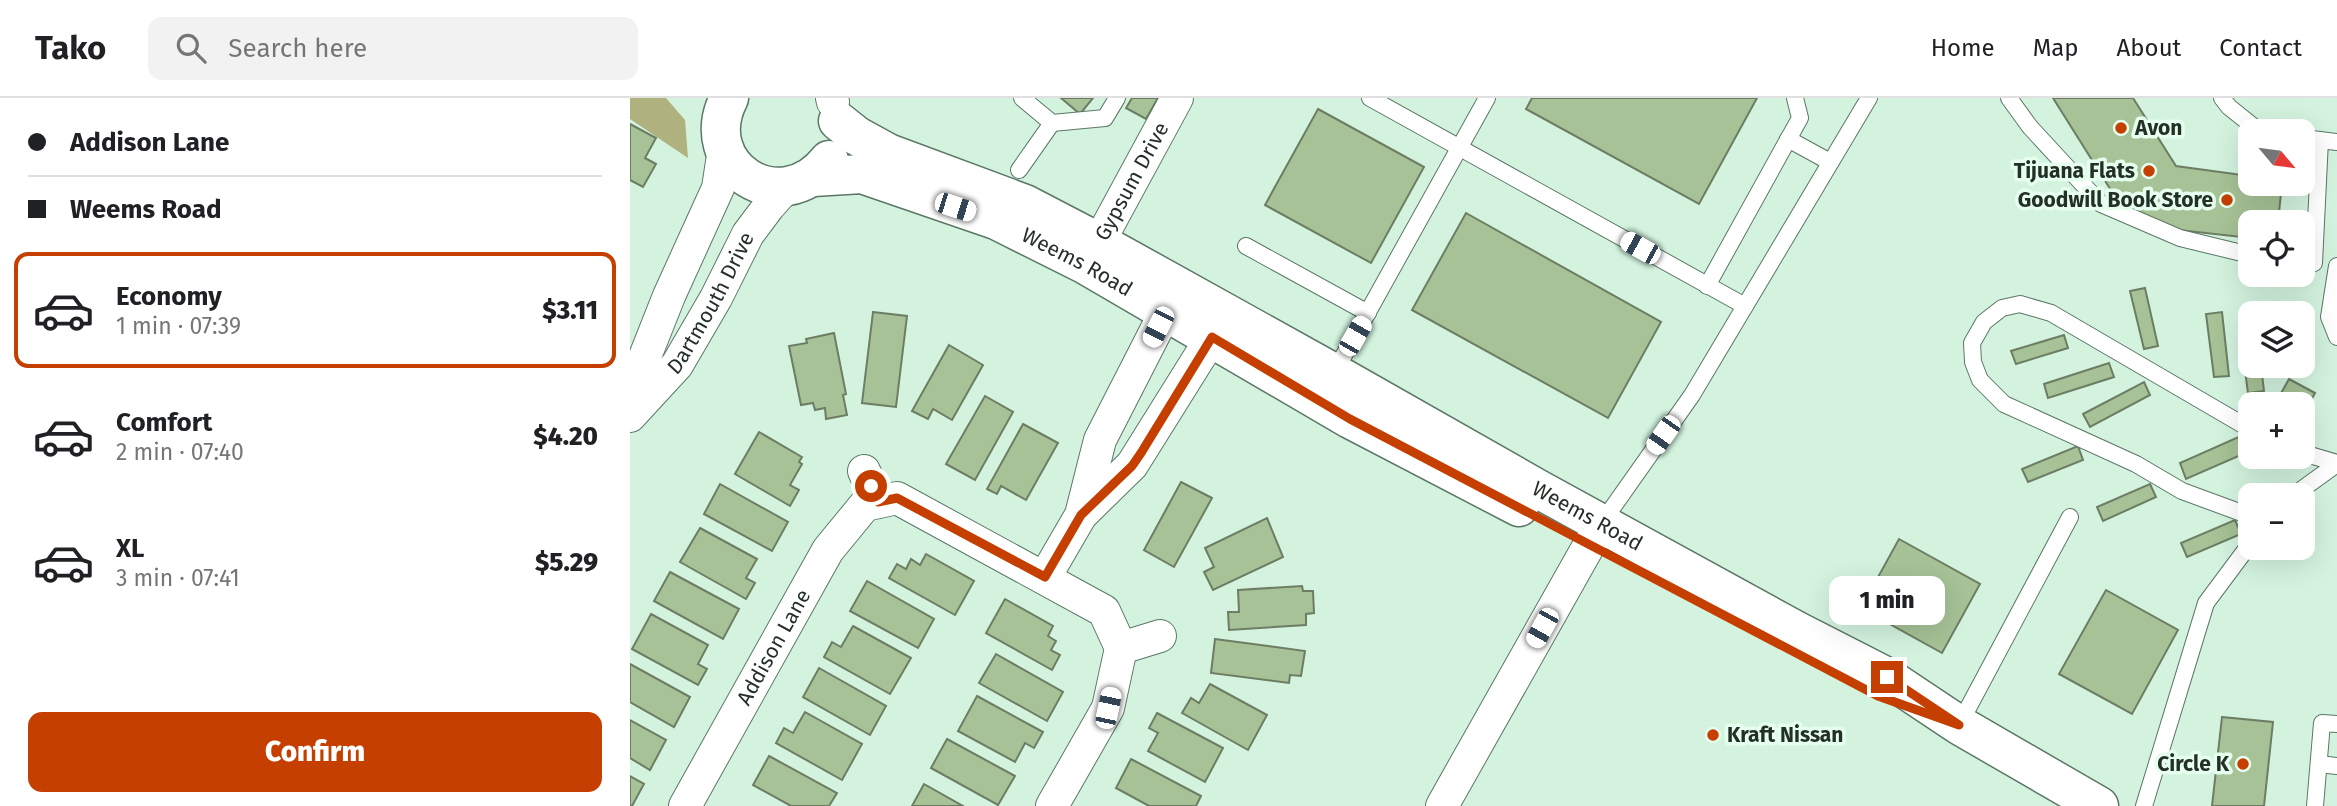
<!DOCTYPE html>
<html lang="en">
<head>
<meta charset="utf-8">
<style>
	:root { --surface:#fff; --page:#f2f2f2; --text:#202124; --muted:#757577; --line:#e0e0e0; --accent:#c53f00 }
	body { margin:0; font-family:"Fira Sans",sans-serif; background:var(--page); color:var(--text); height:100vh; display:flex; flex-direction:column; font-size:26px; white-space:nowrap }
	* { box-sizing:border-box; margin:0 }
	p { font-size:23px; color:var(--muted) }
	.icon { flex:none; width:38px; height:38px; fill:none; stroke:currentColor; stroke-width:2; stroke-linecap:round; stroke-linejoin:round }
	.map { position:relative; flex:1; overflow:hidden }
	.panel { display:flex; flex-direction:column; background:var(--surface); width:630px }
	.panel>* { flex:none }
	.hud { display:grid; align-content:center; height:154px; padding:0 28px; background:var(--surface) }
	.needle { width:46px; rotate:119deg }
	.tools { position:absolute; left:1608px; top:21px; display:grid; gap:14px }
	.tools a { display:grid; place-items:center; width:77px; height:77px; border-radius:14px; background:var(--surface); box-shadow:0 7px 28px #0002; font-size:35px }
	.end { position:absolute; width:32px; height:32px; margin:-16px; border:9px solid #c53f00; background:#fff; box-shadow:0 0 0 4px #fff }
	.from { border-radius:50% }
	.bubble { position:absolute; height:49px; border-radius:14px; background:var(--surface); box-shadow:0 7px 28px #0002; font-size:23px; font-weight:800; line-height:49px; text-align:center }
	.car { position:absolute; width:21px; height:42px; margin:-21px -10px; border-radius:9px; box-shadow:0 0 5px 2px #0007; background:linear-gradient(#fff 24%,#345 0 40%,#fff 0 76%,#345 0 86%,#fff 0) }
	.hud b { display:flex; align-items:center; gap:24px; height:66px; font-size:26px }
	.hud b+b { border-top:2px solid var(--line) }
	.hud i { width:18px; height:18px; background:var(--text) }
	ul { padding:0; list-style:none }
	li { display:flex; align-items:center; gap:21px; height:116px; margin:0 14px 10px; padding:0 14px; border:4px solid transparent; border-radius:14px }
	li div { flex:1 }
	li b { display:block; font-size:26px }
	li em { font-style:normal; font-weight:800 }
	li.current { border-color:var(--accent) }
	li>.icon { width:63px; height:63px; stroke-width:1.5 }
	.action { display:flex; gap:14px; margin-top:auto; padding:14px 28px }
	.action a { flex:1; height:80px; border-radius:14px; background:var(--accent); color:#fff; font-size:28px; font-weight:800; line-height:80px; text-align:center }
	header { display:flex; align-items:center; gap:42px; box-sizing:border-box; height:98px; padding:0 35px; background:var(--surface); border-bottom:2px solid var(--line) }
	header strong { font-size:33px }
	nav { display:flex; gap:38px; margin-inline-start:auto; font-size:24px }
	.search { width:490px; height:63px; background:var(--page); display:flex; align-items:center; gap:18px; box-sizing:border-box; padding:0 24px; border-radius:14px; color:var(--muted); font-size:26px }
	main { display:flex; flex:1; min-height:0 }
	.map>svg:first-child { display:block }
</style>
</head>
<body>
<header>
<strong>Tako</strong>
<div class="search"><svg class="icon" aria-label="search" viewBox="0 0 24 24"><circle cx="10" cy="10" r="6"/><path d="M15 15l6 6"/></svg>Search here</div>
<nav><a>Home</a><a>Map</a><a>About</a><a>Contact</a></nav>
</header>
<main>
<section class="panel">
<div class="hud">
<b><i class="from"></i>Addison Lane</b>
<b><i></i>Weems Road</b>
</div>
<ul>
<li class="current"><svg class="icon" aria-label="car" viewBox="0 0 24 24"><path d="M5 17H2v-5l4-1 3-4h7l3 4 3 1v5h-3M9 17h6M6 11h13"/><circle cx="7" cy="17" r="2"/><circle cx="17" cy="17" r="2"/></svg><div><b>Economy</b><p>1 min · 07:39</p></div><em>$3.11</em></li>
<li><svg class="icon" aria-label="car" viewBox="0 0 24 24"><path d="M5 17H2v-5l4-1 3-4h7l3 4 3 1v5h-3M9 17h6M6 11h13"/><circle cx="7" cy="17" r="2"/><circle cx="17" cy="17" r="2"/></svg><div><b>Comfort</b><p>2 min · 07:40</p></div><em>$4.20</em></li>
<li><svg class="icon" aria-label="car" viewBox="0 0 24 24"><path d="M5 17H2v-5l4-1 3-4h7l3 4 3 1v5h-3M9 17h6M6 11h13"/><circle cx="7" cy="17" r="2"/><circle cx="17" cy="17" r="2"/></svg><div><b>XL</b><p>3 min · 07:41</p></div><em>$5.29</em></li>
</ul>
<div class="action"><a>Confirm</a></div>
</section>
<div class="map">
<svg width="1707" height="708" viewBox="0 0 1707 708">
	<rect width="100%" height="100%" fill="#d3f3df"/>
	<path fill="#afb27e" d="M 0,0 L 36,0 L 55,22 L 58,60 L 0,21 Z"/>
	<g fill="#a6c296" stroke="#6d7d64" stroke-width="2">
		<path d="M 431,0 L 463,0 L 450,16 Z"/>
		<path d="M 502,0 L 528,0 L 516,21 L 496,10 Z"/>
		<path d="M 902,0 L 1127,0 L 1069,106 L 896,11 Z"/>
		<path d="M 1423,0 L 1503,0 L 1546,68 L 1620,78 L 1620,86 L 1652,86 L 1648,124 L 1620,124 L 1620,140 L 1540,131 L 1489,105 Z"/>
		<path d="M 688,11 L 794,69 L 741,165 L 635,107 Z"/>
		<path d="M 0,26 L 26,40 L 15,60 L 26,66 L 13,89 L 0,82 Z"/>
		<path d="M 836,115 L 1031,224 L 978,320 L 782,212 Z"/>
		<path d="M 1515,190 L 1528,248 L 1514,251 L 1500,193 Z"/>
		<path d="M 243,214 L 277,218 L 266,309 L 232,305 Z"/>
		<path d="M 1592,214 L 1599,278 L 1584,279 L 1576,216 Z"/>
		<path d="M 204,235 L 216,296 L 213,297 L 217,317 L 196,321 L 195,310 L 185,312 L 183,305 L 171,307 L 159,248 L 177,245 L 176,241 Z"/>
		<path d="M 1620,235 L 1620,268 L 1631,268 L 1634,293 L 1618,295 L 1610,236 Z"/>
		<path d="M 1434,237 L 1438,250 L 1386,266 L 1381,253 Z"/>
		<path d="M 319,247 L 353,267 L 322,322 L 303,311 L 298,321 L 282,313 Z"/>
		<path d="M 1479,265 L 1484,279 L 1418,300 L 1414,286 Z"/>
		<path d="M 1659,281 L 1685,295 L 1673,317 L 1673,306 L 1645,306 Z"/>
		<path d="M 1514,284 L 1520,297 L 1460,329 L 1453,316 Z"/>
		<path d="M 355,298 L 383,314 L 345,382 L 316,366 Z"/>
		<path d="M 393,326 L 428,345 L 396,402 L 371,388 L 367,396 L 357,391 Z"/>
		<path d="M 129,334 L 172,359 L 169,364 L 172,366 L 160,387 L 169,392 L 160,408 L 105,376 Z"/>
		<path d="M 1613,337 L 1620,353 L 1556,381 L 1550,365 Z"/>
		<path d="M 1448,348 L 1453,362 L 1398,384 L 1392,371 Z"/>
		<path d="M 551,384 L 582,400 L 544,469 L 514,452 Z"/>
		<path d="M 90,386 L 158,424 L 142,453 L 74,416 Z"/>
		<path d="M 1520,386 L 1526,399 L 1473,423 L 1467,409 Z"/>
		<path d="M 637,420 L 653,459 L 583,492 L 574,474 L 584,469 L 575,450 Z"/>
		<path d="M 1605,422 L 1611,436 L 1557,459 L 1551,445 Z"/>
		<path d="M 70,430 L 127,461 L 116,480 L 125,485 L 116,501 L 50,464 Z"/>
		<path d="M 1269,441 L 1350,486 L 1312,555 L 1231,510 Z"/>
		<path d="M 296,456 L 344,483 L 325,517 L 259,480 L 267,466 L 276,471 L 281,461 L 290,467 Z"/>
		<path d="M 40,474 L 109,511 L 93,541 L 24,503 Z"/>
		<path d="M 237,483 L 304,521 L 288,550 L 220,513 Z"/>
		<path d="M 672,488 L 673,493 L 683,493 L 684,515 L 676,516 L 676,527 L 599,532 L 598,514 L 609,514 L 608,492 Z"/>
		<path d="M 1476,492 L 1548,532 L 1502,616 L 1429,576 Z"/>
		<path d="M 375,501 L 423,528 L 418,538 L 426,543 L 421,552 L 430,557 L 422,572 L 356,535 Z"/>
		<path d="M 21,516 L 78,547 L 68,566 L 77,571 L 68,587 L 2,551 Z"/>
		<path d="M 223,528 L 281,560 L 260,596 L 194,559 L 202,544 L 211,549 Z"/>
		<path d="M 585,541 L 675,553 L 671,578 L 660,577 L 659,585 L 581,575 Z"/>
		<path d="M 366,556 L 433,594 L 417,623 L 349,585 Z"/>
		<path d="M 0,566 L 60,599 L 44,629 L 0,604 Z"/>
		<path d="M 189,570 L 256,608 L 240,637 L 173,599 Z"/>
		<path d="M 580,586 L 637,617 L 618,652 L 552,615 L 561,600 L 569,605 Z"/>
		<path d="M 347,598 L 413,634 L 404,650 L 395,645 L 385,664 L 328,633 Z"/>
		<path d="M 175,614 L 232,646 L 212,682 L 146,645 L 154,630 L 163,635 Z"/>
		<path d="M 527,615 L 593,650 L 575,684 L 518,653 L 528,635 L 519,630 Z"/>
		<path d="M 1592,619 L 1643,624 L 1634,708 L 1582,708 Z"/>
		<path d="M 0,622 L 36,642 L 20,672 L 0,660 Z"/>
		<path d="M 317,641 L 385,678 L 368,707 L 301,670 Z"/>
		<path d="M 139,658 L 207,695 L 199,708 L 161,708 L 123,687 Z"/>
		<path d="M 501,661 L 571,698 L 566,708 L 519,708 L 486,690 Z"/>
		<path d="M 0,678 L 14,686 L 2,708 L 0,708 Z"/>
		<path d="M 294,686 L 333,708 L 282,708 Z"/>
	</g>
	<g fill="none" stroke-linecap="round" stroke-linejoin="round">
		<g stroke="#5b7766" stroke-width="18">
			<g id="service">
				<path d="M 392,0 L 422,25 L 475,20 L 487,0"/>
				<path d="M 740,0 L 1115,208"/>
				<path d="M 1379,0 L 1400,29 L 1471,106 L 1550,140 L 1620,157"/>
				<path d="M 1592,0 L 1599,9 L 1629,33"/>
				<path d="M 1673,40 L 1707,44"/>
				<path d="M 1158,41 L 1200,64"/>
				<path d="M 389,72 L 422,25"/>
				<path d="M 616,148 L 738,215"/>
				<path d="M 1673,164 L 1684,165 L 1690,42"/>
				<path d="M 1707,168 L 1699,219 L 1707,239"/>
				<path d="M 1077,188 L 1170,20 L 1165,0"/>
				<path d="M 704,275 L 857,0"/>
				<path d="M 1620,331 L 1421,215 L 1390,206 L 1372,210 L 1354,224 L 1342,245 L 1343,264 L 1350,282 L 1374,306 L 1506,366 L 1552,393 L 1620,418"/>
				<path d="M 1673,355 L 1707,365"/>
				<path d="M 1664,397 L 1707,366"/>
				<path d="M 971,426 L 1062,297 L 1239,0"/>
				<path d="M 1329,627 L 1440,419"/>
				<path d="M 1689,666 L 1707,668"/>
				<path d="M 1514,708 L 1576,505 L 1620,446"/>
				<path d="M 1685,708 L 1692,625 L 1707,626"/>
			</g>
		</g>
		<g stroke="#5b7766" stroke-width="34">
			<g id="minor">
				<path d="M 202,0 L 203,4"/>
				<path id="s1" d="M 457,166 L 547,0"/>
				<path d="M 0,305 L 14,261 L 39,198 L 88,90 L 94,51"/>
				<path id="s2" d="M 0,318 L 47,267 L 86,200 L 118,136 L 139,108 L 156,89"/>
				<path d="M 234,373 L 248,404"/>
				<path d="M 452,416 L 502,367 L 582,239"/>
				<path d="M 415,479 L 451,417 L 470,342 L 536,213"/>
				<path d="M 491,550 L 530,538"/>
				<path id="s3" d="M 55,708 L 198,452 L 235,407 L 267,400 L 474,513 L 491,550 L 478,610 L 422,708"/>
				<path d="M 812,708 L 971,426"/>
			</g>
		</g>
		<g stroke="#5b7766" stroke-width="41">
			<g id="tertiary">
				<path d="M 99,0 C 64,68 150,124 199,62"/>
				<path id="s4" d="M 208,23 L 227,38 L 258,55 L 395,106 L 468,144 L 704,275 L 908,391 L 1167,533 L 1257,579 L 1329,627 L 1469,708"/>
				<path id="s5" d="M 183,79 L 232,76 L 366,122 L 456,167 L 720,321 L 889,409"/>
			</g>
		</g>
		<use href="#service" stroke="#fff" stroke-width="16"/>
		<use href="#minor" stroke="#fff" stroke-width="32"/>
		<use href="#tertiary" stroke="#fff" stroke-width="38"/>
	</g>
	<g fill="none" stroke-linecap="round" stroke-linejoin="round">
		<path stroke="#c53f00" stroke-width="9" d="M 241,388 L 248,404 L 267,400 L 415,479 L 451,417 L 502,368 L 511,355 L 582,239 L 720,321 L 1248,598 L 1329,627 L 1257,579"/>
	</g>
	<g fill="#c53f00" stroke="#e5feee" stroke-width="2.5">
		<circle cx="1491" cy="30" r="7"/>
		<circle cx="1519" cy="73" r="7"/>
		<circle cx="1597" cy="102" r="7"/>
		<circle cx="1083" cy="637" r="7"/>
		<circle cx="1613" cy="666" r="7"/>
	</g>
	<g text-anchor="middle" stroke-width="7" stroke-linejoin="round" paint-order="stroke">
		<g font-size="21" font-weight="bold" fill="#232f27" stroke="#e5feee" text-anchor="end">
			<text x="1505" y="37" text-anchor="start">Avon</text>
			<text x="1505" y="80">Tijuana Flats</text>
			<text x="1583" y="109">Goodwill Book Store</text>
			<text x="1097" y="644" text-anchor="start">Kraft Nissan</text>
			<text x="1599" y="673">Circle K</text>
		</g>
		<g font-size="21" fill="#232f27" stroke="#e5feee">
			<text dy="7" stroke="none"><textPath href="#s1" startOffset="94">Gypsum Drive</textPath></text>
			<text dy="7" stroke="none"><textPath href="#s5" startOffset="282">Weems Road</textPath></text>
			<text dy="7" stroke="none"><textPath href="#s2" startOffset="140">Dartmouth Drive</textPath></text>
			<text dy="7" stroke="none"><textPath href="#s4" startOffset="849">Weems Road</textPath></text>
			<text dy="7" stroke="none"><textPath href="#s3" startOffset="182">Addison Lane</textPath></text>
		</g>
	</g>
</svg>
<div class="tools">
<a><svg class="needle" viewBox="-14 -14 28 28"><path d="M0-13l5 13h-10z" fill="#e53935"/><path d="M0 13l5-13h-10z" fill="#757577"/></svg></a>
<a><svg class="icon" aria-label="locate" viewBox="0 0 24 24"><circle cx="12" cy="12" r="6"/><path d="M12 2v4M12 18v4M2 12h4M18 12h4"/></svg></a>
<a><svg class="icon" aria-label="layers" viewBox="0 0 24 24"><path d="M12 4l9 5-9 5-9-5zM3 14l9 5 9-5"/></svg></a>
<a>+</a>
<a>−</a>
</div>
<i class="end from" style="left:241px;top:388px"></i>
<i class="end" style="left:1257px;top:579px"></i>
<div class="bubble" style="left:1199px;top:478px;width:116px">1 min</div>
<i class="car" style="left:325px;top:109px;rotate:108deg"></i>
<i class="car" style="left:1010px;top:150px;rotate:299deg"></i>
<i class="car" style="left:528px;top:229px;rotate:207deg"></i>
<i class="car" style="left:725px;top:238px;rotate:30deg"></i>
<i class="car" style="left:1033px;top:337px;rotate:215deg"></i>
<i class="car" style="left:912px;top:530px;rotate:209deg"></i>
<i class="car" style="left:478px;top:610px;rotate:12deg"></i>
</div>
</main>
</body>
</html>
